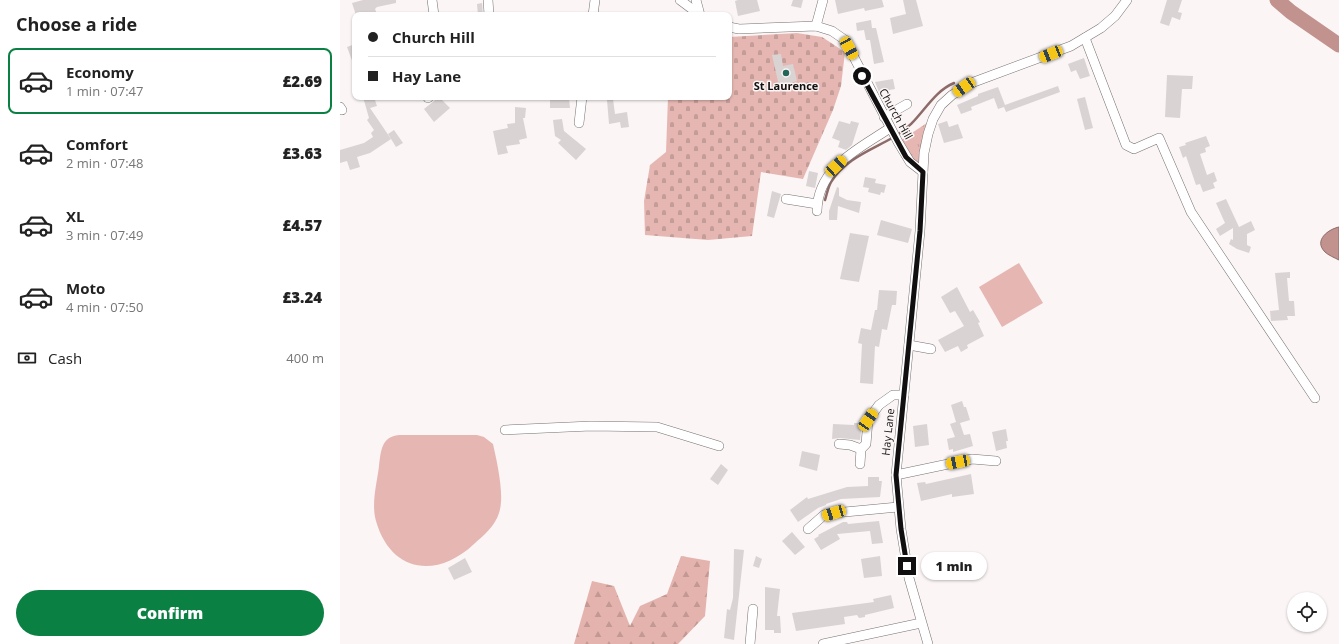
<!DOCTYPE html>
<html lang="en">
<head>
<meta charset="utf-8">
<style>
	:root { --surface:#fff; --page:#f2f2f2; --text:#222; --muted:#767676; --line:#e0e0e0; --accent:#0b8043 }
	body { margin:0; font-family:"Open Sans",sans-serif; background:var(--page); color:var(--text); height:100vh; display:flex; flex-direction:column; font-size:15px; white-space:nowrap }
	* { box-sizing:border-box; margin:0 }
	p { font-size:13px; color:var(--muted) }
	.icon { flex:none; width:22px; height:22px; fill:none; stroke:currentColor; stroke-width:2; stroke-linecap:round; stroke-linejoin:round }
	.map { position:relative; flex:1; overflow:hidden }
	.drawer { display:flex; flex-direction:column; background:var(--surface); width:340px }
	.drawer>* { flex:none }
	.guide { position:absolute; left:12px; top:12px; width:380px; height:88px; border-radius:8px; box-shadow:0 1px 3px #0004; display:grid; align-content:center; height:88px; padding:0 16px; background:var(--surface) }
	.fabs { position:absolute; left:947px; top:592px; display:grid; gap:8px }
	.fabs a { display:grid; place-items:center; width:40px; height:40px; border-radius:50%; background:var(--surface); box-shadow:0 1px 3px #0004; font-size:20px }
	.end { position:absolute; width:18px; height:18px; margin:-9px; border:5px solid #110f0f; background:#fff; box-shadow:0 0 0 2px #fff }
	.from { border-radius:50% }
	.bubble { position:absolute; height:28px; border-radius:14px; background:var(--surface); box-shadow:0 1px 3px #0004; font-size:13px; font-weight:800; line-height:28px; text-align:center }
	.car { position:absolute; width:12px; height:24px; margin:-12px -6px; border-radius:5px; box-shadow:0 0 3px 1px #0007; background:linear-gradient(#f5c518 24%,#345 0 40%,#f5c518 0 76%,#345 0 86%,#f5c518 0) }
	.guide b { display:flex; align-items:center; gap:14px; height:38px; font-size:15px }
	.guide b+b { border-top:1px solid var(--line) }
	.guide i { width:10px; height:10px; background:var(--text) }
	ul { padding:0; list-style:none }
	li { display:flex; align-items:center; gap:12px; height:66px; margin:0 8px 6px; padding:0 8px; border:2px solid transparent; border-radius:8px }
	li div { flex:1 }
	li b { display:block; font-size:15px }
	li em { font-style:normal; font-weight:800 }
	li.selected { border-color:var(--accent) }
	li>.icon { width:36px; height:36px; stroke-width:1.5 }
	h2 { padding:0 16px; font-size:18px; line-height:48px }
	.pay { display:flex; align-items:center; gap:10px; height:44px; padding:0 16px; font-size:15px }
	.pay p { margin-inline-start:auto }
	.cta { display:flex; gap:8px; margin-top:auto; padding:8px 16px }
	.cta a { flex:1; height:46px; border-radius:24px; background:var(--accent); color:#fff; font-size:16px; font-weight:800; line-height:46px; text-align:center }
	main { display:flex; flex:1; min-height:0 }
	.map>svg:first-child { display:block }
</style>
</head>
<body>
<main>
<section class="drawer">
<h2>Choose a ride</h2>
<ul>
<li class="selected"><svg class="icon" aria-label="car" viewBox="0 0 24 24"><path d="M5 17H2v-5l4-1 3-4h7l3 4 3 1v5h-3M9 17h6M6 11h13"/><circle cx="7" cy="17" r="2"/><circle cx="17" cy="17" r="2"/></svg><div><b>Economy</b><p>1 min · 07:47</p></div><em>£2.69</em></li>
<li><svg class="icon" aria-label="car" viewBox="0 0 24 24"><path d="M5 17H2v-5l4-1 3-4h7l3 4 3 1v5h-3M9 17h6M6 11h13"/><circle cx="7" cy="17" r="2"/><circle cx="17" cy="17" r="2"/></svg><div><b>Comfort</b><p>2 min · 07:48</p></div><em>£3.63</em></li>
<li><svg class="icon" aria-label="car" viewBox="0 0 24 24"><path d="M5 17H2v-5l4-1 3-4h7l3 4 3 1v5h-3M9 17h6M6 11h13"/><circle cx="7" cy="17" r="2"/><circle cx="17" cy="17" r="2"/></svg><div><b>XL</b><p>3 min · 07:49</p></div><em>£4.57</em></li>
<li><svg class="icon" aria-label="car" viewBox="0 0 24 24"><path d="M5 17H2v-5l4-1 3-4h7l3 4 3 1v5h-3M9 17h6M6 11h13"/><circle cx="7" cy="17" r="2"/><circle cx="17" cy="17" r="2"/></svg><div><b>Moto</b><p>4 min · 07:50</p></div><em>£3.24</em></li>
</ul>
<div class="pay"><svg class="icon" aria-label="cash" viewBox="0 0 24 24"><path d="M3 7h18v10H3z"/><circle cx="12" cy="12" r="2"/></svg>Cash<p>400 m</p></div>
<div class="cta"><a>Confirm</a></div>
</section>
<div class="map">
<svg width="999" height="644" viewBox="0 0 999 644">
	<defs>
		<pattern id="grass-tufts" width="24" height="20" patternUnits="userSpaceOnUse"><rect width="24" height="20" fill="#e6b7b2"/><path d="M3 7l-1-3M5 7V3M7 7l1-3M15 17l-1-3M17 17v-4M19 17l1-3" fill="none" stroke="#c49c98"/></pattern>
		<pattern id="forest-firs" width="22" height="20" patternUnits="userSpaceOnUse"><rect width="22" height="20" fill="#e4b3ae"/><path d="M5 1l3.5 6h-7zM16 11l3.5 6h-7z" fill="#c39994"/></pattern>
		<pattern id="cemetery-stones" width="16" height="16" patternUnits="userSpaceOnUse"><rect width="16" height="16" fill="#e6b7b2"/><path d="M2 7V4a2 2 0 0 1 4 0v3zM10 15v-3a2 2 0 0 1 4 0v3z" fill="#c49c98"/></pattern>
	</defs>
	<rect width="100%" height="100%" fill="#fbf5f5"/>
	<path fill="url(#grass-tufts)" d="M 593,119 L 583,172 L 558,142 Z"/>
	<path fill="url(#forest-firs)" d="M 341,556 L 370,561 L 365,616 L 338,644 L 234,644 L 252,581 L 274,586 L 290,626 L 300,606 L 327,594 Z"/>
	<path fill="url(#cemetery-stones)" d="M 457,33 L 482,37 L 505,52 L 501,86 L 493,110 L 463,179 L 421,172 L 412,236 L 368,240 L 305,235 L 304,201 L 310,165 L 326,152 L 328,97 L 389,97 L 389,37 Z"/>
	<g fill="#e6b7b2">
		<path d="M 679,263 L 703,303 L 662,327 L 639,287 Z"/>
		<path d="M 59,435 L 137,435 L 144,437 L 153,444 C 157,462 165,496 159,513 C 155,526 144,535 134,544 C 97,579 51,573 36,521 C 31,504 37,483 39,466 C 41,451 41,437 59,435 Z"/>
	</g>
	<path fill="#c2938e" stroke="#8d6b68" d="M 999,227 L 999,260 C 995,258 988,255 985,252 C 973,240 989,229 999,227 Z"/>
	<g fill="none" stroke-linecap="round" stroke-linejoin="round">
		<g stroke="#8d6b68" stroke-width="2.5">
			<path d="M 557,135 C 580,122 590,93 614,83"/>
			<path d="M 485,200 C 487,194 488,187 491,182 C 505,159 531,150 552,138"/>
		</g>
		<path stroke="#c2938e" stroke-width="15" d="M 937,0 L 951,12 L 999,45"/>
	</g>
	<g fill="#d9d4d3">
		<path d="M 23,0 L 56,0 L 56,3 L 37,7 L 35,9 L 37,14 L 16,15 L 12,3 Z"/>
		<path d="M 398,0 L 417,0 L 420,11 L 398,16 L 395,1 Z"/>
		<path d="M 453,0 L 463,0 L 461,8 L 451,6 Z"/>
		<path d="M 495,0 L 542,0 L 544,7 L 525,11 L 524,8 L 498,14 Z"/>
		<path d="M 563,0 L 576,0 L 583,26 L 553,34 L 550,18 L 566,14 Z"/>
		<path d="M 827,0 L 842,0 L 838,12 L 842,13 L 840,20 L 832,17 L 829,26 L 820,23 Z"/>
		<path d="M 142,3 L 143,15 L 138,15 L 137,4 Z"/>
		<path d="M 531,20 L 532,28 L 536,28 L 544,62 L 534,64 L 530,40 L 526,40 L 524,30 L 517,31 L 516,23 Z"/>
		<path d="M 15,44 L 15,65 L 14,66 L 7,47 Z"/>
		<path d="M 441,54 L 443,66 L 453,64 L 457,81 L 446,84 L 447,89 L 440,90 L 432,55 Z"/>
		<path d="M 744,58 L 750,76 L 740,79 L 736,70 L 731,72 L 728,64 Z"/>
		<path d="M 827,75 L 853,76 L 852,89 L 842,89 L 840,118 L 825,117 Z"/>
		<path d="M 553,79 L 555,89 L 539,92 L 535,82 Z"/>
		<path d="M 718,86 L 720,92 L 666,112 L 664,107 L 658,109 L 654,98 L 631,107 L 632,110 L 621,114 L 617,105 L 638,96 L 638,94 L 658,87 L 665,105 Z"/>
		<path d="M 23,97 L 34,97 L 37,106 L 30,108 L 51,139 L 30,153 L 17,157 L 20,167 L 10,170 L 7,161 L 0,163 L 0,150 L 24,143 L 33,137 L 31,133 L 34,130 L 27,120 L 29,118 Z"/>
		<path d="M 99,97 L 110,108 L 94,122 L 84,109 Z"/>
		<path d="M 213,97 L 229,98 L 230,108 L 210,108 L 210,99 Z"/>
		<path d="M 745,97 L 753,128 L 745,130 L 737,99 Z"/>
		<path d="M 273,99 L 275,114 L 287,112 L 289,127 L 281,128 L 280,122 L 269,124 L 267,100 Z"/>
		<path d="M 175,107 L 186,108 L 185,118 L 183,118 L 187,138 L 179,140 L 180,144 L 166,146 L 168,153 L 158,155 L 153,131 L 168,128 L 167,124 L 175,123 Z"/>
		<path d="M 222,119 L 224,131 L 246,149 L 236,160 L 218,143 L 221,140 L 215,136 L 213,120 Z"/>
		<path d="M 499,121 L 510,124 L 511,121 L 519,123 L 512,145 L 506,150 L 498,147 L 500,141 L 492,138 Z"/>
		<path d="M 607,121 L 609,127 L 618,124 L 623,138 L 604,143 L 598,124 Z"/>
		<path d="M 54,130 L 63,143 L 56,147 L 48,134 Z"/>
		<path d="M 866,136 L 870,146 L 865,148 L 866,152 L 860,154 L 867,175 L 874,172 L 877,181 L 873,183 L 875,188 L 863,192 L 860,184 L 856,185 L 846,156 L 843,158 L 839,147 L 846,145 L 845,143 Z"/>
		<path d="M 469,171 L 478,173 L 475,188 L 466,186 Z"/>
		<path d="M 525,177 L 536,179 L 535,183 L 546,185 L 544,193 L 541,192 L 540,195 L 528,192 L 529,188 L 523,187 Z"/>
		<path d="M 497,187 L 499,188 L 499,196 L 507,200 L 521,202 L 519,213 L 498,206 L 497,220 L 489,220 L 489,211 Z"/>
		<path d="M 432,191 L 441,194 L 434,218 L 427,216 Z"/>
		<path d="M 886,199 L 899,227 L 911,221 L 915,230 L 907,234 L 907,245 L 911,247 L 909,253 L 897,249 L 889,244 L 891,239 L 893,240 L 893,228 L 880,236 L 876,229 L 885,223 L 876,203 Z"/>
		<path d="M 541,220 L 572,229 L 568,243 L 537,235 Z"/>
		<path d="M 510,233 L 529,236 L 519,282 L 500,279 Z"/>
		<path d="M 950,272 L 950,278 L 947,278 L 949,301 L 954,301 L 955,316 L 947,316 L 948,320 L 931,321 L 930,311 L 939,310 L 935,273 Z"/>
		<path d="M 617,287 L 630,312 L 633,310 L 640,322 L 638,323 L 644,336 L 627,345 L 628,348 L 621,352 L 618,346 L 605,352 L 598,340 L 624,326 L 615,311 L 610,313 L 601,297 Z"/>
		<path d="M 539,290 L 557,291 L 556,305 L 552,305 L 547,330 L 542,329 L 539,347 L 535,346 L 533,384 L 520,383 L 522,344 L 518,343 L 521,328 L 531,330 L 535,310 L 537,310 Z"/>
		<path d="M 622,401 L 624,407 L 626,407 L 630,420 L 620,423 L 624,435 L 630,434 L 633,446 L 613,452 L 613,449 L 609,450 L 607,439 L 615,437 L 610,424 L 616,422 L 611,405 Z"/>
		<path d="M 514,423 L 522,423 L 520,440 L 500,438 L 492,439 L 493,424 L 514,425 Z"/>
		<path d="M 587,424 L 589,445 L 575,447 L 573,426 Z"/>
		<path d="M 666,429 L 668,441 L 666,441 L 667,448 L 656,451 L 652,432 Z"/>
		<path d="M 462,451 L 480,455 L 477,471 L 459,466 Z"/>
		<path d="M 381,464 L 388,470 L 378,485 L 370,479 Z"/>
		<path d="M 631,474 L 634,494 L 612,497 L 612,494 L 581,501 L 577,483 L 585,482 L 586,484 Z"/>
		<path d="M 528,477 L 539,477 L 539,481 L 542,481 L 540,497 L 501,499 L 486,504 L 486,505 L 478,508 L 458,522 L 450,510 L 467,497 L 468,499 L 507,487 L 528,486 Z"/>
		<path d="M 539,521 L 543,543 L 532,544 L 530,531 L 497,534 L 500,539 L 481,550 L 474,539 L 479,536 L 478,535 L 503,522 L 507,522 L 508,524 Z"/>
		<path d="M 452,532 L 465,547 L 455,555 L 442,541 Z"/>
		<path d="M 394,549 L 404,550 L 394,640 L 384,638 L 387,609 L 390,610 L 393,598 Z"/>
		<path d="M 416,556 L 422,559 L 419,568 L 413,566 Z"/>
		<path d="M 540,556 L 542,576 L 524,578 L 521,559 Z"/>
		<path d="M 125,558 L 132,572 L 114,580 L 108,568 Z"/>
		<path d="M 425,587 L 440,589 L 437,616 L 440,616 L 441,633 L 434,633 L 434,630 L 425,630 Z"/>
		<path d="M 551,595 L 554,608 L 525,615 L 525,617 L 519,618 L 517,615 L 504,617 L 505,624 L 456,631 L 452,613 L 534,602 L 533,599 Z"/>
	</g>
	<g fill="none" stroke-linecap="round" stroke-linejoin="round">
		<g stroke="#767271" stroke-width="10">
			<g id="minor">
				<path d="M 92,0 L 94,15"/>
				<path d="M 148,0 L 149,15"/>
				<path d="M 340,0 L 360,15"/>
				<path d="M 356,0 L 360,15"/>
				<path d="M 253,15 L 255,0"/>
				<path d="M 476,26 L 483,0"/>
				<path d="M 389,27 L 399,29 L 476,26 L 492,31 L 505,40 L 558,142 L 570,162 L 583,172"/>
				<path d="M 745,38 L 786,145 L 794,149 L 819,138 L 851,212 L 975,398"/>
				<path d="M 88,98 L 89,97"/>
				<path d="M 0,107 L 2,110"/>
				<path d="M 544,117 L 567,104"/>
				<path d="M 239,123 L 242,97"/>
				<path d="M 446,199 L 477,204"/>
				<path d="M 477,211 C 478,167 517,150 550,128"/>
				<path d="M 569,345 L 591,349"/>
				<path d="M 165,430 L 251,426 L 317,427 L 379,446"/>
				<path d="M 499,444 L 510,445 L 521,449 L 526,444 L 528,420 L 539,405 L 553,395 L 564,395"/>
				<path d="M 520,464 L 521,449"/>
				<path d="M 556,475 L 632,459 L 656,461"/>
				<path d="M 468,529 L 484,515 L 494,513 L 558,507"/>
				<path d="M 410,644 L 413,609"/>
				<path d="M 483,644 L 581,623"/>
				<path d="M 588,644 L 569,578 L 561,529 L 556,475 L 580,231 L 584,153 L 588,134 L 593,119 L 601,105 L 612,95 L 634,82 L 731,46 L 761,28 L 775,16 L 787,0"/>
			</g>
		</g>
		<use href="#minor" stroke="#fff" stroke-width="9"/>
	</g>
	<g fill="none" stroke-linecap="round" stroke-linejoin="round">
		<path stroke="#110f0f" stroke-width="5" d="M 522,76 L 566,157 L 583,172 L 580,231 L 556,475 L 561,529 L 567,566"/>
	</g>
	<circle fill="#236657" stroke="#fbf5f5" stroke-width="1.5" cx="446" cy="73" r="4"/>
	<g text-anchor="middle" stroke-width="3" stroke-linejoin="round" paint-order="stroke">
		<g font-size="11" font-weight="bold" fill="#110f0f" stroke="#fbf5f5">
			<text x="446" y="90">St Laurence</text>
		</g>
		<g font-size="11" fill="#110f0f" stroke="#fbf5f5">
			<text transform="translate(556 114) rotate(61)" y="4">Church Hill</text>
			<text transform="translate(548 432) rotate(-84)" y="4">Hay Lane</text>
		</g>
	</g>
</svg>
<div class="fabs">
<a><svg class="icon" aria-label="locate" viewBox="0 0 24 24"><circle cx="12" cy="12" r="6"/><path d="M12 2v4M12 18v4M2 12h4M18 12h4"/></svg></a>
</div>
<i class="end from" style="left:522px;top:76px"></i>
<i class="end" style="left:567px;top:566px"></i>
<div class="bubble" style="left:581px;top:552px;width:66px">1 min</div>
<i class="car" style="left:509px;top:48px;rotate:151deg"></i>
<i class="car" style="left:711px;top:54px;rotate:248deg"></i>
<i class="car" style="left:624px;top:87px;rotate:236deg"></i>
<i class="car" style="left:496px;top:166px;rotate:47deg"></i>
<i class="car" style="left:528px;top:420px;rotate:34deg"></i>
<i class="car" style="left:618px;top:462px;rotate:259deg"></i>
<i class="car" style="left:494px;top:513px;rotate:253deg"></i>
<div class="guide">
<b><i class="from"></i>Church Hill</b>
<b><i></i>Hay Lane</b>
</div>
</div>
</main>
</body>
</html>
